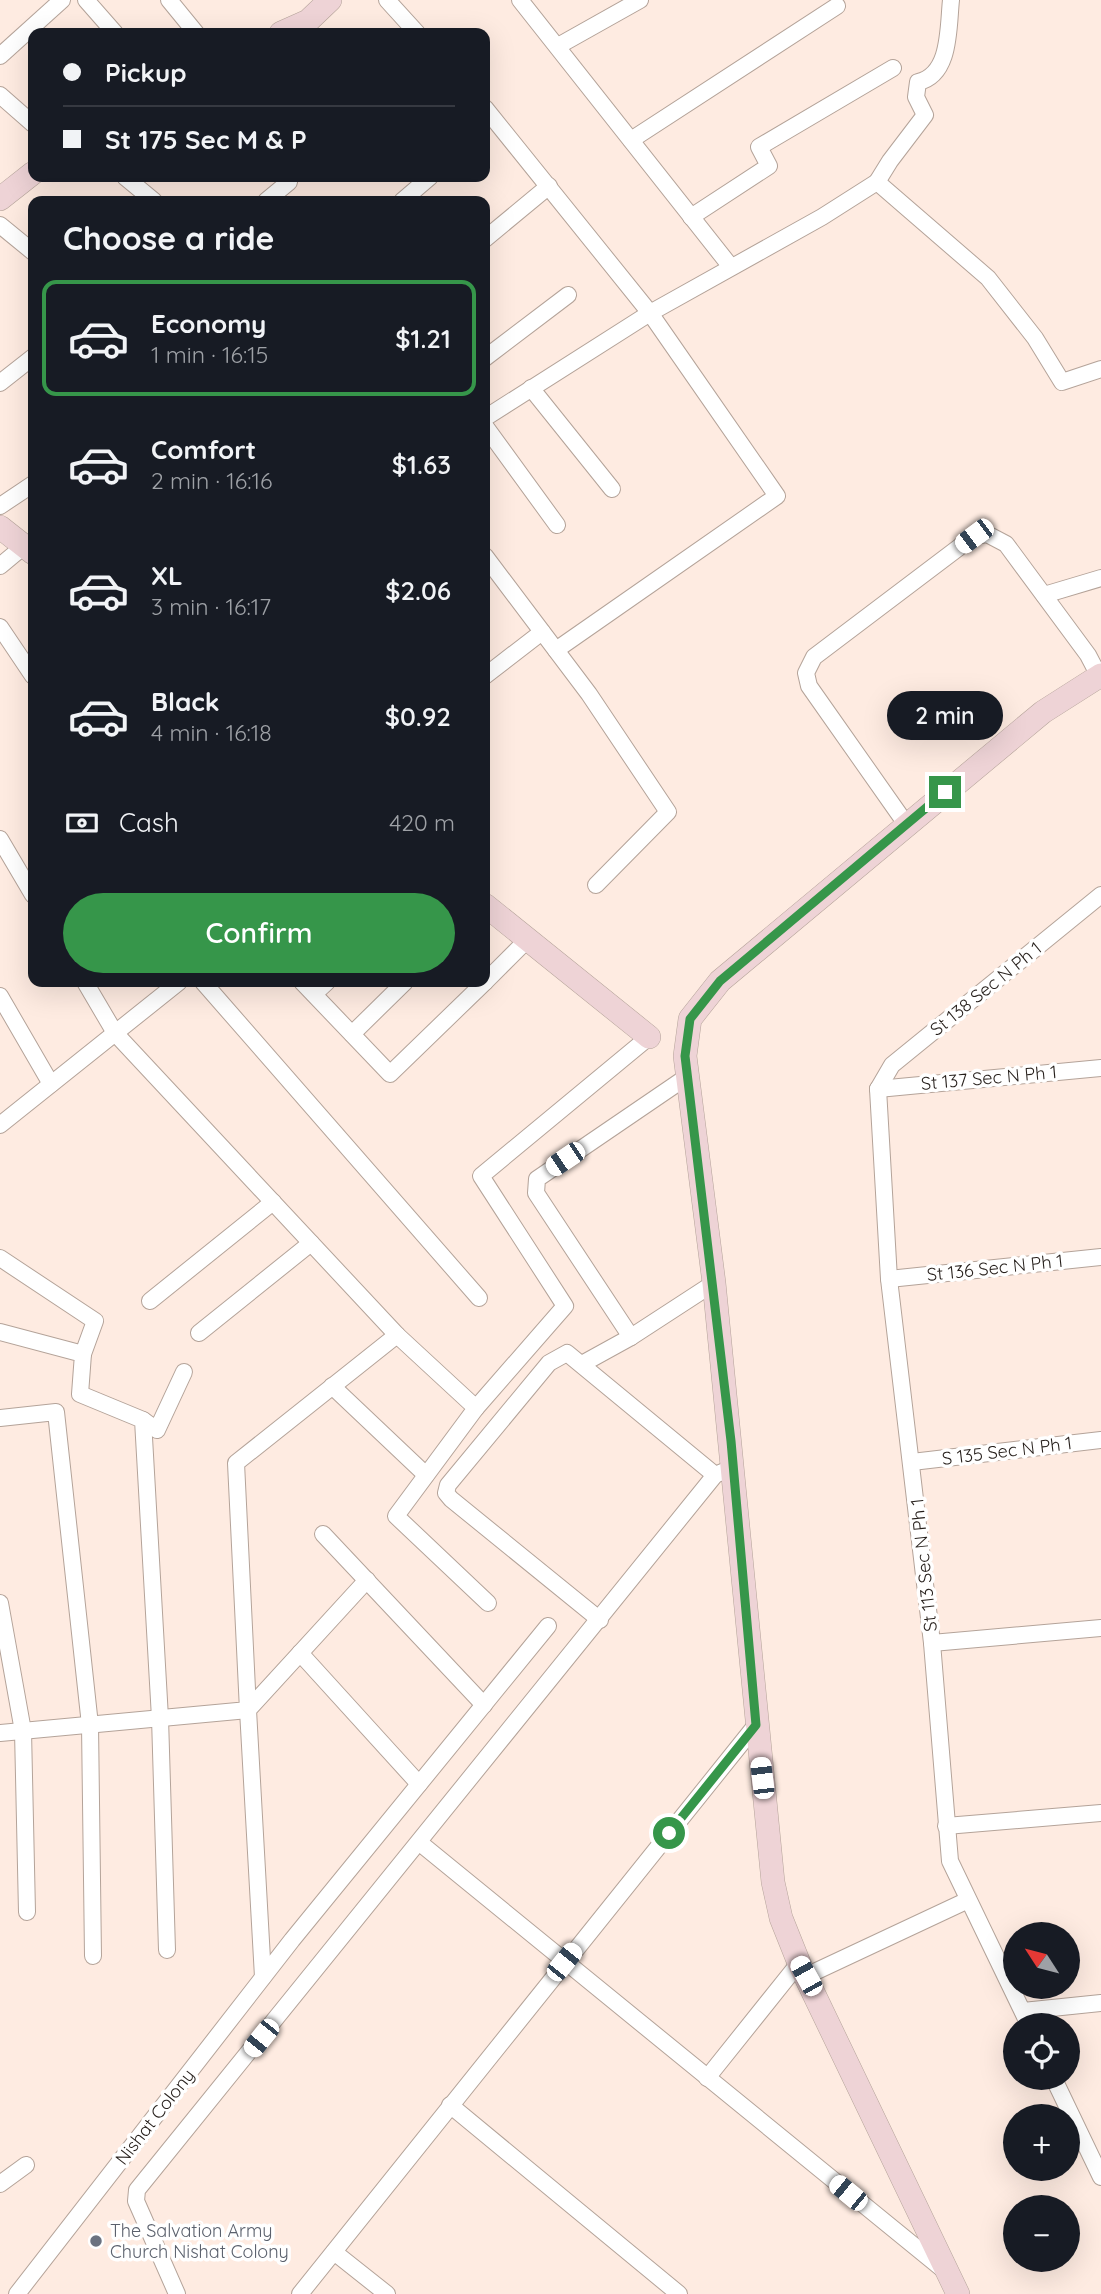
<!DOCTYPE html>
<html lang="en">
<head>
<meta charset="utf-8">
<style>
	:root { --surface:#171b24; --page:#242831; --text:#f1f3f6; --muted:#9ea1a6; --line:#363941; --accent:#36964a }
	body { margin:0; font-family:Quicksand,sans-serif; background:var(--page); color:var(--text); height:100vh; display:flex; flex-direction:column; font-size:26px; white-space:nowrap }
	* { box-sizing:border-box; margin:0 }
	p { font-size:23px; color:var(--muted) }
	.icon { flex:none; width:38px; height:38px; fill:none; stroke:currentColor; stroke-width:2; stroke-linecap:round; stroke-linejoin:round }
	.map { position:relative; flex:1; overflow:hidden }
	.side { position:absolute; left:28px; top:196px; width:462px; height:791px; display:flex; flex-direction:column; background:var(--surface); border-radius:14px; box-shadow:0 7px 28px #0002 }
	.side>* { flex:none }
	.hud { position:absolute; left:28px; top:28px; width:462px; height:154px; border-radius:14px; box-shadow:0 7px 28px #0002; display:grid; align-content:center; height:154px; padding:0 35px; background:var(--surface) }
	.needle { width:46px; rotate:306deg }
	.buttons { position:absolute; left:1003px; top:1922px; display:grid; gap:14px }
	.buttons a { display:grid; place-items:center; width:77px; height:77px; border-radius:50%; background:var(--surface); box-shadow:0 7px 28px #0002; font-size:35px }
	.end { position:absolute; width:32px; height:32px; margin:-16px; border:9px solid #36964a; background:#fff; box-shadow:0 0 0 4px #fff }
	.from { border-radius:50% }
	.bubble { position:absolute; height:49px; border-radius:24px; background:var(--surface); box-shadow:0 7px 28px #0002; font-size:23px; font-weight:600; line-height:49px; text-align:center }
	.car { position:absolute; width:21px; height:42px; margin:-21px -10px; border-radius:9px; box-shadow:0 0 5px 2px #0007; background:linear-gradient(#fff 24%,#345 0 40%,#fff 0 76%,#345 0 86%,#fff 0) }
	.hud b { display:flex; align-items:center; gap:24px; height:66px; font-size:26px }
	.hud b+b { border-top:2px solid var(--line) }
	.hud i { width:18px; height:18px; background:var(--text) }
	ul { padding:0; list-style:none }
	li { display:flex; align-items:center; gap:21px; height:116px; margin:0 14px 10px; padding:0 21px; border:4px solid transparent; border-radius:14px }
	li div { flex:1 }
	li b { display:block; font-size:26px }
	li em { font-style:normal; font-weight:600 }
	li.on { border-color:var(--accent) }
	li>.icon { width:63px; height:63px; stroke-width:1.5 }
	h2 { padding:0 35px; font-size:32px; line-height:84px }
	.pay { display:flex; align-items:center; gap:18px; height:77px; padding:0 35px; font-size:26px }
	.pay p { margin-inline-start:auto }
	.action { display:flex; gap:14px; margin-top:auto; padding:14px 35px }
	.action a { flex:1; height:80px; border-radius:42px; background:var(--accent); color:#fff; font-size:28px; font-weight:600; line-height:80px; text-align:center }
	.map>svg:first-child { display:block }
</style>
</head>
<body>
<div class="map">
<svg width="1101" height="2294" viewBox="0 0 1101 2294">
	<rect width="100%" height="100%" fill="#feebe1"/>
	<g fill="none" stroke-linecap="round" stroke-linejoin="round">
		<g stroke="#b4a399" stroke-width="18">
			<g id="street">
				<path d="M 86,0 L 115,33"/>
				<path d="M 169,0 L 196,33"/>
				<path d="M 387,0 L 417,33"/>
				<path d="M 520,0 L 731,267"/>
				<path d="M 558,46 L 640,0"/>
				<path d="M 0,56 L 62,0"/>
				<path d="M 0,95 L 33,124"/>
				<path d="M 485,108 L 650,313 L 777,496 L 556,650"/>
				<path d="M 631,140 L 837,6"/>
				<path d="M 125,177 L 154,201"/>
				<path d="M 877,182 L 890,161 L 925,115 L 916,97 L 918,82 C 951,75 948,27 951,0"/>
				<path d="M 266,201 L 289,182"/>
				<path d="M 402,201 L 430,177"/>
				<path d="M 691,217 L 769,166 L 759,147 L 893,68"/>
				<path d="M 0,225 L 33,252"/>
				<path d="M 485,239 L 549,186"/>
				<path d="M 485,358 L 568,295"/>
				<path d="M 0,383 L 33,357"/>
				<path d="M 531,388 L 612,489"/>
				<path d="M 485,418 L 650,313 L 822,217 L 877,182 L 988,278 L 1035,338 L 1062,382 L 1101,369"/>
				<path d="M 485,426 L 557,525"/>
				<path d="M 0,506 L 33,484"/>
				<path d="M 485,556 L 589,694 L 668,812 L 596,885"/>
				<path d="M 0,566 L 24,546"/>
				<path d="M 1044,595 L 1101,578"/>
				<path d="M 0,627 L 33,676"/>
				<path d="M 485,676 L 542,632"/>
				<path d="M 906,824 L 809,686 L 806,673 L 814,657 L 974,536 L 987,534 L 1006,544 L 1088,655 L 1099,676"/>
				<path d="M 0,839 L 33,895"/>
				<path d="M 85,982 L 115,1033 L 397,1335"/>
				<path d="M 203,982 L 479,1298"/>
				<path d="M 302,982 L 390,1074 L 485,982"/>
				<path d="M 485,982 L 528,939"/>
				<path d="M 314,994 L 327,982"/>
				<path d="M 0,996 L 51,1084"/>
				<path d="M 352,1034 L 405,982"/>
				<path d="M 878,1089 L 889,1279 L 932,1643 L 950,1861 L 1029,2025"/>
				<path d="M 878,1089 L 892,1065 L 1101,895"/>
				<path d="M 878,1089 L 1101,1068"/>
				<path d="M 0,1125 L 179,982"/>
				<path d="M 0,1258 L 95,1321 L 83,1354"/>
				<path d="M 889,1279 L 1101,1257"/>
				<path d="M 150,1301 L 273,1202"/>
				<path d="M 0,1332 L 83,1354 L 80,1394 L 143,1420 L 160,1718 L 167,1950"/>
				<path d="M 199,1333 L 311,1243"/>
				<path d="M 631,1337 L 536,1193 L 537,1179 L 688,1076"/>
				<path d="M 582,1364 L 631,1337 L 714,1283"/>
				<path d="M 332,1386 L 426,1475"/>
				<path d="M 476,1408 L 565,1306 L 481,1176 L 649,1037"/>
				<path d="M 0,1418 L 56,1412 L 90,1725 L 93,1956"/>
				<path d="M 143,1420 L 157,1430 L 184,1372"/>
				<path d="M 912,1462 L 1101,1440"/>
				<path d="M 323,1534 L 484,1705"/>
				<path d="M 0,1603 L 23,1731 L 27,1912"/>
				<path d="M 600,1620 L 451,1499 L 446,1493 L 448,1485 L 549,1363 L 567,1353 L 715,1475"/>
				<path d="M 932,1643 L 1101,1628"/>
				<path d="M 300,1653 L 419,1784"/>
				<path d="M 0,1733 L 248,1710 L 236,1463 L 397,1335 L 476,1408 L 396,1516 L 488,1603"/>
				<path d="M 946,1826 L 1101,1813"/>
				<path d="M 420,1843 L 945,2271"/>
				<path d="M 806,1976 L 966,1901"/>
				<path d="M 263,1977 L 248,1710 L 367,1580"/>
				<path d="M 1023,2011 L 1101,2003"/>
				<path d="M 1053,2077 L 1101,2177"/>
				<path d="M 707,2078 L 799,1963"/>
				<path d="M 450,2105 L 679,2294"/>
				<path d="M 0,2184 L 26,2165"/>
				<path d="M 334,2252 L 387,2294"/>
				<path d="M 17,2294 L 292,1940 L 548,1626"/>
				<path d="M 177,2294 L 136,2201 L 137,2190 L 715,1475 L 734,1467"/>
				<path d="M 300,2294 L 756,1725"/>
			</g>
		</g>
		<g stroke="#b4a399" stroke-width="24">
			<g id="secondary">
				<path d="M 281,33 L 308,21 L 330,0"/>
				<path d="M 0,199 L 33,173"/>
				<path d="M 0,527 L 33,553"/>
				<path d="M 485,905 L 649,1037"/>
				<path d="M 958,2294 L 799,1963 L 781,1918 L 773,1882 L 714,1283 L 685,1056 L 690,1019 L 720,981 L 1043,712 L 1101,675"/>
			</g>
		</g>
		<use href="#street" stroke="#fff" stroke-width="16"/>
		<use href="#secondary" stroke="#eed3d6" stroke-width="23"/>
	</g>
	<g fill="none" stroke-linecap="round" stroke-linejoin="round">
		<path stroke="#36964a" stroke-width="9" d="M 669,1833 L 756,1725 L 731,1441 L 685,1056 L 690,1019 L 720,981 L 945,792"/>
	</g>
	<circle fill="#6b7280" stroke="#fff" stroke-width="2.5" cx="96" cy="2241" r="7"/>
	<g text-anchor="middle" stroke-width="7" stroke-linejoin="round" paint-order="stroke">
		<g font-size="18" fill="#251e1a" stroke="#fff">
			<text transform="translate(986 989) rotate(-39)" y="6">St 138 Sec N Ph 1</text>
			<text transform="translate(989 1078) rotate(-5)" y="6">St 137 Sec N Ph 1</text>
			<text transform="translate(995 1268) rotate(-6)" y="6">St 136 Sec N Ph 1</text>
			<text transform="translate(1007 1451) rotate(-7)" y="6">S 135 Sec N Ph 1</text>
			<text transform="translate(924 1565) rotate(-96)" y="6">St 113 Sec N Ph 1</text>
			<text transform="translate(155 2117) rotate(-52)" y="6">Nishat Colony</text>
		</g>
		<g font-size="18" fill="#5b616d" stroke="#fff" text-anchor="start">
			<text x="110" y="2237">The Salvation Army<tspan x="110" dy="21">Church Nishat Colony</tspan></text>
		</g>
	</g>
</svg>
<div class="buttons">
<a><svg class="needle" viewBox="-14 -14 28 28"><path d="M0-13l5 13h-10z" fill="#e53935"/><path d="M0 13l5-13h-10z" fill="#9ea1a6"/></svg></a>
<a><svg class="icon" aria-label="locate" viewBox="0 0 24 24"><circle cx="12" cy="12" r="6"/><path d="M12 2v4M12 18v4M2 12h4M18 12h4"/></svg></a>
<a>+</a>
<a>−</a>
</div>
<i class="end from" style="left:669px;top:1833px"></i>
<i class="end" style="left:945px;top:792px"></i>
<div class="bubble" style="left:887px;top:691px;width:116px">2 min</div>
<i class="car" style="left:974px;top:536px;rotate:233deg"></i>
<i class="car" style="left:565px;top:1159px;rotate:236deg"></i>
<i class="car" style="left:762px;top:1778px;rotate:353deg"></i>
<i class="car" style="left:564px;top:1962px;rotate:39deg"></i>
<i class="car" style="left:806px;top:1976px;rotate:331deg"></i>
<i class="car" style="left:261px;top:2038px;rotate:219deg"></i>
<i class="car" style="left:848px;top:2193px;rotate:309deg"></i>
<div class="hud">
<b><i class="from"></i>Pickup</b>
<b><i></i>St 175 Sec M &amp; P</b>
</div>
<section class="side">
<h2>Choose a ride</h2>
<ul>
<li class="on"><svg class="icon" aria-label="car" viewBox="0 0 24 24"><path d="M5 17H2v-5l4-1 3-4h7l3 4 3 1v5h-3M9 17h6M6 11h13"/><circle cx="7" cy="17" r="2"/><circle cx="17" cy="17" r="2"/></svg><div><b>Economy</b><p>1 min · 16:15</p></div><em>$1.21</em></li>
<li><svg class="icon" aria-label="car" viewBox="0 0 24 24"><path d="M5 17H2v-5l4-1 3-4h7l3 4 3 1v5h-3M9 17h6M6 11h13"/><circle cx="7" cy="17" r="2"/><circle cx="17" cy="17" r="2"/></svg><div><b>Comfort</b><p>2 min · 16:16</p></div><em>$1.63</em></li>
<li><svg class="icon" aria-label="car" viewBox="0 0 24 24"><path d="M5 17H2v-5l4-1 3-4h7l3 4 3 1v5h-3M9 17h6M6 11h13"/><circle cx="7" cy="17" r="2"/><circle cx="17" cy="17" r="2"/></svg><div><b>XL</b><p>3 min · 16:17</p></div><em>$2.06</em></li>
<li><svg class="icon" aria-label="car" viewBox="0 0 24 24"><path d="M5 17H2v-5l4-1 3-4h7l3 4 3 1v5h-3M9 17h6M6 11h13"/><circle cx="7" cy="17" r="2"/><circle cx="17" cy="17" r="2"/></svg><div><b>Black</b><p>4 min · 16:18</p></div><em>$0.92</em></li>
</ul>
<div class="pay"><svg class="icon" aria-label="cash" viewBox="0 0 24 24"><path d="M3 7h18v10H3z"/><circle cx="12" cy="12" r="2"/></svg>Cash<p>420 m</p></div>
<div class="action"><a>Confirm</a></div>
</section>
</div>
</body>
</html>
